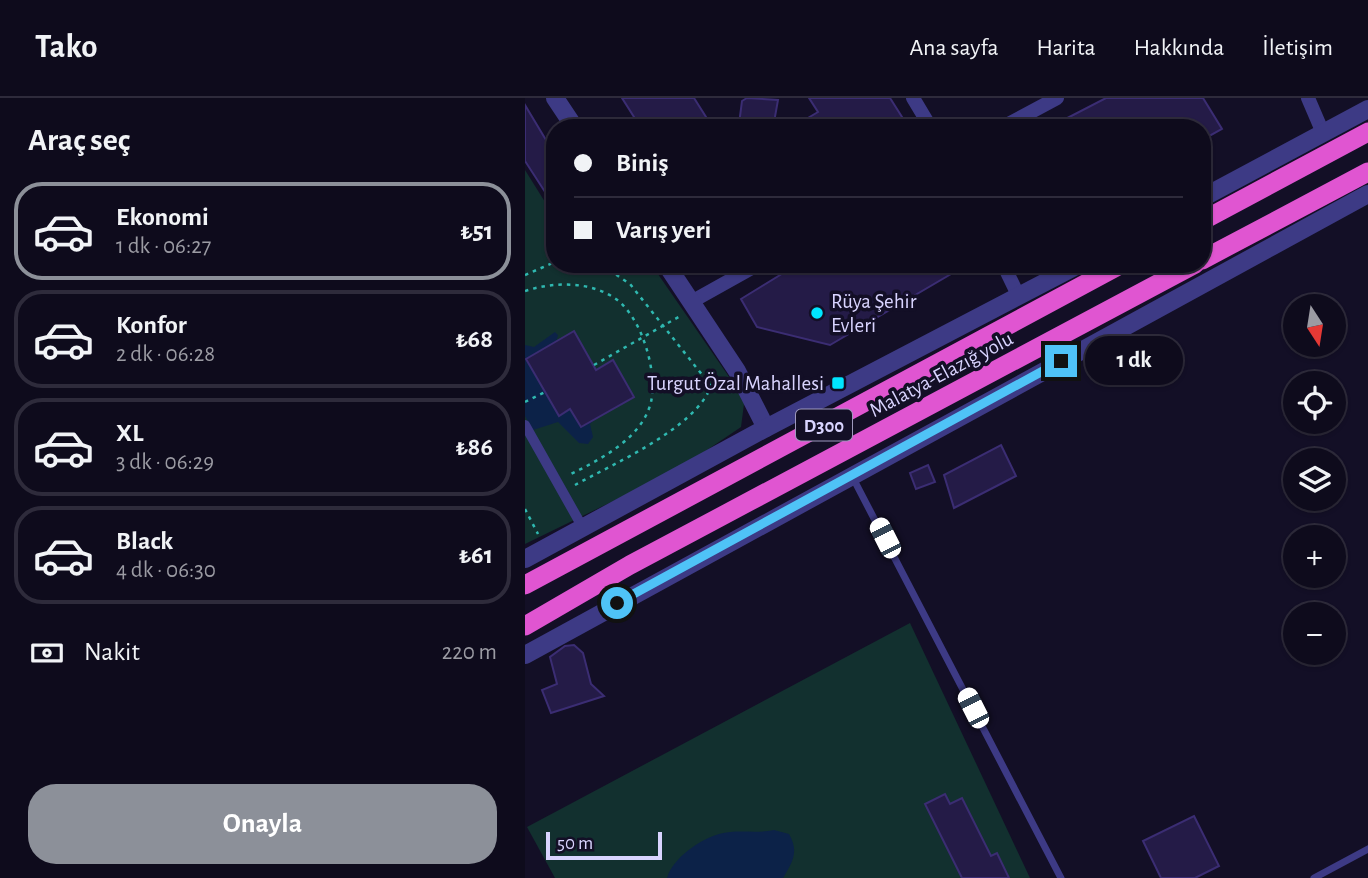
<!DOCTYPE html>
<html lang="tr">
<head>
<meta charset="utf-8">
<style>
	:root { --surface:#0e0b1c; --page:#171425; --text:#f1f3f6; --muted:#9b9ba3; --line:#2e2b3b; --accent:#8c9099 }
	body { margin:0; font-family:"Alegreya Sans",sans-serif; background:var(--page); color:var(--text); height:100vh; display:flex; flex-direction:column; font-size:26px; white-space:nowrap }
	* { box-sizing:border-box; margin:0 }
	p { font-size:23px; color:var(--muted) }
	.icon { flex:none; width:38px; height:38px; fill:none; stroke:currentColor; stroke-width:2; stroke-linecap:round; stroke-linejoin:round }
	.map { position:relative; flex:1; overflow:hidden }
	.drawer { display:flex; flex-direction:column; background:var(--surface); width:525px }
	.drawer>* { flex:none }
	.banner { position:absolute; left:21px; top:21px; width:665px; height:154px; border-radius:28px; box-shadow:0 2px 5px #0004,0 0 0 2px var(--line); display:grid; align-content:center; height:154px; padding:0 28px; background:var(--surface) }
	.needle { width:46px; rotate:168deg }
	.tools { position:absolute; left:758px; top:196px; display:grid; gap:14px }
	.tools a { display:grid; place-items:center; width:63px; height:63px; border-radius:50%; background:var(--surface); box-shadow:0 2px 5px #0004,0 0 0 2px var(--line); font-size:35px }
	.scale { position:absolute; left:21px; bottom:18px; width:116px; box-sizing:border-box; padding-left:7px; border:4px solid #d9d4ff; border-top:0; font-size:19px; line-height:24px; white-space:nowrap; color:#d9d4ff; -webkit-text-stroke:5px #130f26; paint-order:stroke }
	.end { position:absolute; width:32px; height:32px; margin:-16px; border:9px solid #4fc3f7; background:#111; box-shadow:0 0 0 4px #111 }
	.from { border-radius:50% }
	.bubble { position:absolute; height:49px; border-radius:24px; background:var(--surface); box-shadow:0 2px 5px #0004,0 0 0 2px var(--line); font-size:23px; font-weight:700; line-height:49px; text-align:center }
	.car { position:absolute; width:21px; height:42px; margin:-21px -10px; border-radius:9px; box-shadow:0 0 5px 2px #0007; background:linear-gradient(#fff 24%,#345 0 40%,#fff 0 76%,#345 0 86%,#fff 0) }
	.banner b { display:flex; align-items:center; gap:24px; height:66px; font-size:26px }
	.banner b+b { border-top:2px solid var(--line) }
	.banner i { width:18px; height:18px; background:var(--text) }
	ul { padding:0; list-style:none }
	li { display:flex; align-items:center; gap:21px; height:98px; margin:0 14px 10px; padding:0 14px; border:4px solid var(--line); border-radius:28px }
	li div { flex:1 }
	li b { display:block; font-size:26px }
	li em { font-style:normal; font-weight:700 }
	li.active { border-color:var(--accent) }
	li>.icon { width:63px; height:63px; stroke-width:1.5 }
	h2 { padding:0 28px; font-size:32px; line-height:84px }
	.pay { display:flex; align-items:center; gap:18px; height:77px; padding:0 28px; font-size:26px }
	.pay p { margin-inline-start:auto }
	.cta { display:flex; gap:14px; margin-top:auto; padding:14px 28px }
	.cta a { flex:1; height:80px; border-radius:28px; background:var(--accent); color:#fff; font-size:28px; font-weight:700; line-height:80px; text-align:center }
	header { display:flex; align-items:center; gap:42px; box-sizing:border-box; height:98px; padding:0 35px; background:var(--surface); border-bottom:2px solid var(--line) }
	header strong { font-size:33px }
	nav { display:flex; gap:38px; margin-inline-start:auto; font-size:24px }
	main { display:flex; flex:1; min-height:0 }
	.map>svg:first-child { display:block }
</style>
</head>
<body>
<header>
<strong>Tako</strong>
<nav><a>Ana sayfa</a><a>Harita</a><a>Hakkında</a><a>İletişim</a></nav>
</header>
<main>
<section class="drawer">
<h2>Araç seç</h2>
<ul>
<li class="active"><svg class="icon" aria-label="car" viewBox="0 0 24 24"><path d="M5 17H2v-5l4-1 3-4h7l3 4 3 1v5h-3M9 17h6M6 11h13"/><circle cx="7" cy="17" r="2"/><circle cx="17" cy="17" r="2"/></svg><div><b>Ekonomi</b><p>1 dk · 06:27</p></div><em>₺51</em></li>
<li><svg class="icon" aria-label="car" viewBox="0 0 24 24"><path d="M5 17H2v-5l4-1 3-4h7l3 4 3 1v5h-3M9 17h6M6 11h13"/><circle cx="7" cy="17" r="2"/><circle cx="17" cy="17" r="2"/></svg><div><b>Konfor</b><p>2 dk · 06:28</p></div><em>₺68</em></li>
<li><svg class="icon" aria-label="car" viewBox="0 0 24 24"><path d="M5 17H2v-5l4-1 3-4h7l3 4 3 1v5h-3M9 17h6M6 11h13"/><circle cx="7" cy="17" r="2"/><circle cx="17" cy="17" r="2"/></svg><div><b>XL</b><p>3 dk · 06:29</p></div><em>₺86</em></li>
<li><svg class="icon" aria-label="car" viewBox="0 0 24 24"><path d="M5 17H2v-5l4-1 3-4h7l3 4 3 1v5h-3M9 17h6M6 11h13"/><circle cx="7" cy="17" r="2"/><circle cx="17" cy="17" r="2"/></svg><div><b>Black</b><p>4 dk · 06:30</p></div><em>₺61</em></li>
</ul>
<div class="pay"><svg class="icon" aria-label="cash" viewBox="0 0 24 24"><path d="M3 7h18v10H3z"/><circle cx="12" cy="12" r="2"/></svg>Nakit<p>220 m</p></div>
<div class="cta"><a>Onayla</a></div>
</section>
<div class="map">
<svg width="843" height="780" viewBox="0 0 843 780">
	<rect width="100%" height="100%" fill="#130f26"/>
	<g fill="#12302f">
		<path d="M 0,72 L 30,120 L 30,166 L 126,166 L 211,289 L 219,306 L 216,329 L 154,371 L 0,446 Z"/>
		<path d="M 385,525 L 505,780 L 30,780 L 2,729 Z"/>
	</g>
	<g fill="#0c2248">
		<path d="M 30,234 L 33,237 L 31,244 L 1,262 L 34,317 L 45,311 L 69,322 L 65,326 L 68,339 L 63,346 L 54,345 L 33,324 L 8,332 L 0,318 L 0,247 L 9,249 Z"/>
		<path d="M 249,732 L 264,736 C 274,753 268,764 258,780 L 142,780 C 148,760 174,742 194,736 C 212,731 231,736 249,732 Z"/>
	</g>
	<g fill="#241b47" stroke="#3b2d73" stroke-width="2">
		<path d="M 97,0 L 169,0 L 188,30 L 116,30 Z"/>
		<path d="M 222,0 L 253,2 L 248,30 L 214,26 L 217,3 Z"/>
		<path d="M 284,0 L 365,0 L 384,30 L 266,30 L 293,14 Z"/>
		<path d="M 581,0 L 678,0 L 697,31 L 677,42 L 677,30 L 523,30 Z"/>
		<path d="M 0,7 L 30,57 L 30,92 L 22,97 L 0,63 Z"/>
		<path d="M 273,166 L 443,166 L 305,247 L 232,229 L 216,201 Z"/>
		<path d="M 49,233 L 71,272 L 88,262 L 109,299 L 56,329 L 45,311 L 34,318 L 1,261 Z"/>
		<path d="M 476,347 L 491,378 L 429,410 L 419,377 Z"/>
		<path d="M 403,367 L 410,384 L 391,391 L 385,375 Z"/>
		<path d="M 49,547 L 58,555 L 66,586 L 79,598 L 26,615 L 17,592 L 32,586 L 25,559 L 40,548 Z"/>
		<path d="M 420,696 L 425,706 L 437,700 L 466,758 L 472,755 L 484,780 L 437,780 L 400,706 Z"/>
		<path d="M 669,718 L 694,768 L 670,780 L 636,780 L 618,743 Z"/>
	</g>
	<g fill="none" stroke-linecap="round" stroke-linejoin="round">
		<g stroke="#2fb8b0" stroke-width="2.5" stroke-dasharray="3.5 5" stroke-linecap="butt">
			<path d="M 0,177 L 30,164"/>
			<path d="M 0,193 C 28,184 62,183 88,199 C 116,216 133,273 126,304 C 117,341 74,362 44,377"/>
			<path d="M 69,267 L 157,217"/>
			<path d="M 0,304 L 20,294"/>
			<path d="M 50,387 C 88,366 171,330 186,288 L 105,186 L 75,166"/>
			<path d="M 0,411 L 13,436"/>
		</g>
		<g stroke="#3d3a85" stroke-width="7">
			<path d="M 328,380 L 536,780"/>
			<path d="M 789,780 L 843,751"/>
		</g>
		<path stroke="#3d3a85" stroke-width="10" d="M 0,327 L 58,430"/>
		<g stroke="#3d3a85" stroke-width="14">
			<path d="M 388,0 L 406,30"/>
			<path d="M 783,0 L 798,35"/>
			<path d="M 476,30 L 532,0"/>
			<path d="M 478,166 L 494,199"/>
			<path d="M 166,204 L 234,166"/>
		</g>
		<g stroke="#3d3a85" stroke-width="18">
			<path d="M 30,0 L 50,30"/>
			<path d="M 677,100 L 843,11"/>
			<path d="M 141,166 L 212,273 L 241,330"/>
			<path d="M 0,461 L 241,330 L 555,166"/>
			<path d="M 0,557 L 843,96"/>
		</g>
		<g stroke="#e055d1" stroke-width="19">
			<path d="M 677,123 L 843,34"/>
			<path d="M 677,162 L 843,74"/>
			<path d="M 0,487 L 597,166"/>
			<path d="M 0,528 L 105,467 L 670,166"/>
		</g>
	</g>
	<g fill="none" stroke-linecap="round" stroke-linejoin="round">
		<path stroke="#4fc3f7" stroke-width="9" d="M 92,505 L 536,263"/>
	</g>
	<g fill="#00e5ff" stroke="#130f26" stroke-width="2.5">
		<circle cx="292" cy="215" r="7"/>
		<rect x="306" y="278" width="14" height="14" rx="3.5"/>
	</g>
	<g text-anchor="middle" stroke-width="7" stroke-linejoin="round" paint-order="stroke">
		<rect fill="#130f26" stroke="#9e99be" stroke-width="2" x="271" y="311.5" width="56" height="31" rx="5"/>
		<g font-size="19" font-weight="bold" fill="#d9d4ff">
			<text x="299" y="334">D300</text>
		</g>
		<g font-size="21" fill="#d9d4ff" stroke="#130f26" text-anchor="start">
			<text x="306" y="210">Rüya Şehir<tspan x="306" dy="24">Evleri</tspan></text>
			<text x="299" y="292" text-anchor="end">Turgut Özal Mahallesi</text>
		</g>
		<g font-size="21" fill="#d9d4ff" stroke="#130f26">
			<text transform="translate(416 276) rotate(-28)" y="7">Malatya-Elazığ yolu</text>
		</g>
	</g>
</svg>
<div class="tools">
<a><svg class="needle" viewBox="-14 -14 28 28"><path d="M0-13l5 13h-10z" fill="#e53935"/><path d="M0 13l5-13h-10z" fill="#9b9ba3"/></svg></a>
<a><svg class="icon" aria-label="locate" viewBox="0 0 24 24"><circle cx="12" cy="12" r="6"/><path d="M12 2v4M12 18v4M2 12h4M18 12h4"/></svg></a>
<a><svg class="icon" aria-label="layers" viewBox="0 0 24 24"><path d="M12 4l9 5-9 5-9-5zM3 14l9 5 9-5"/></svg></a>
<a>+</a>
<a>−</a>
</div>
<div class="scale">50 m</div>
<i class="end from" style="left:92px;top:505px"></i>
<i class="end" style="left:536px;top:263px"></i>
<div class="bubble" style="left:560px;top:238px;width:98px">1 dk</div>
<i class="car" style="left:360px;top:440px;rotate:333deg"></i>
<i class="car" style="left:448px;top:610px;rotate:333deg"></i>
<div class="banner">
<b><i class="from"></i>Biniş</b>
<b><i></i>Varış yeri</b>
</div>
</div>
</main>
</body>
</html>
